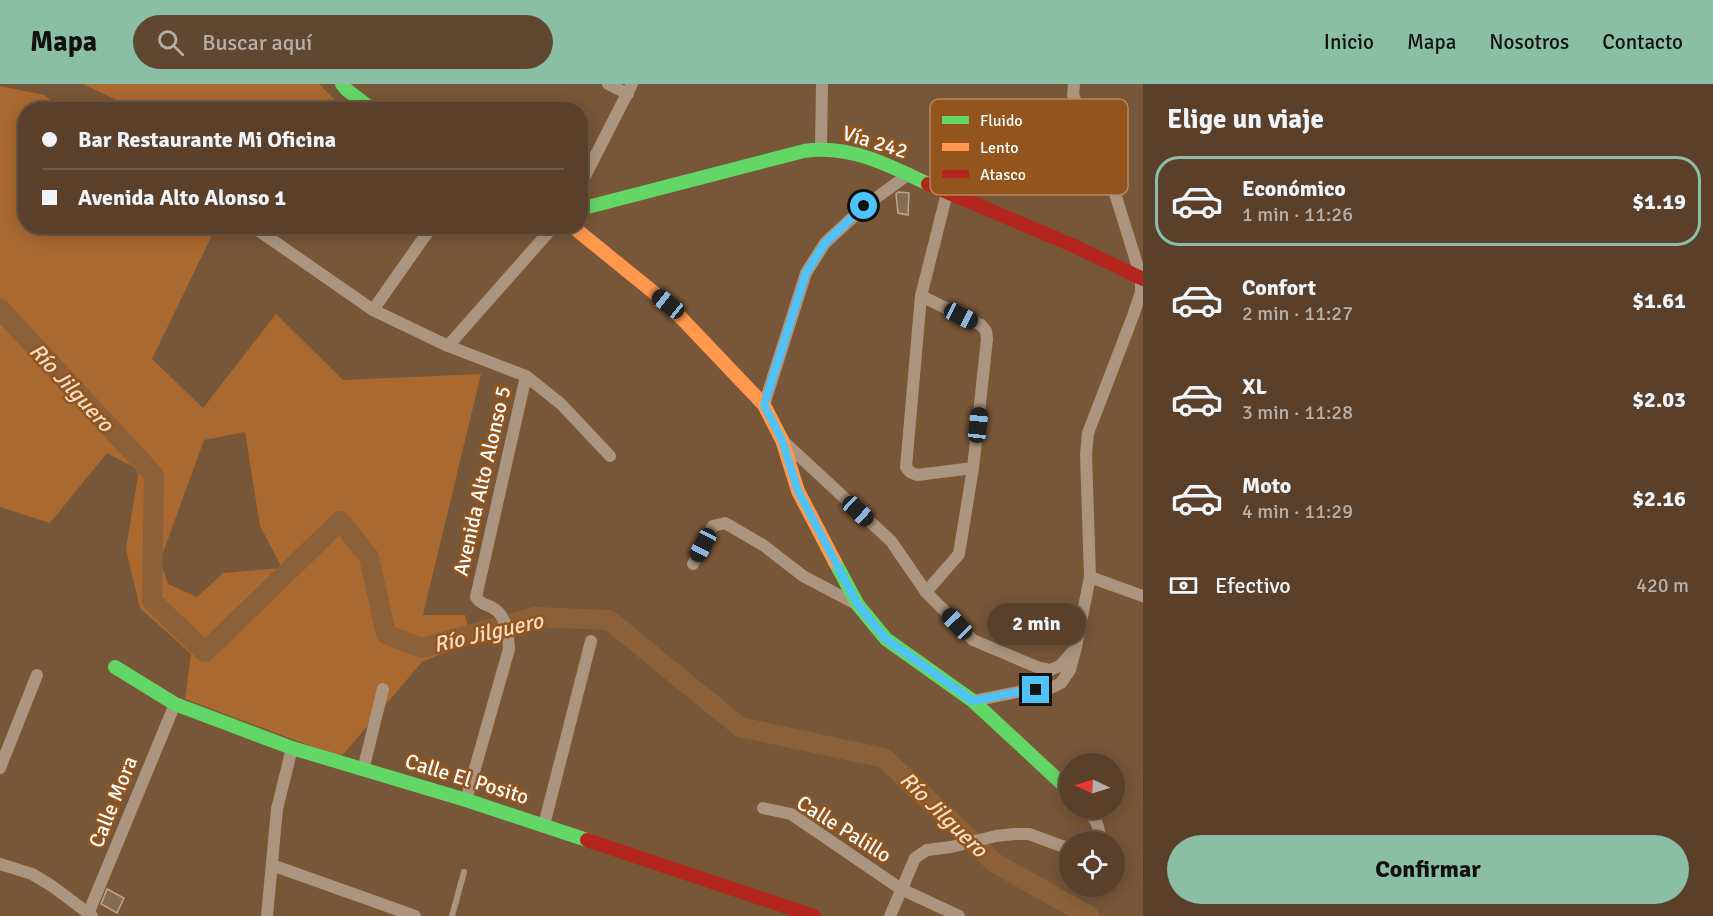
<!DOCTYPE html>
<html lang="es">
<head>
<meta charset="utf-8">
<style>
	:root { --surface:#5a402a; --page:#604732; --text:#f1f3f6; --muted:#b8afa8; --line:#6f5947; --accent:#8abfa5 }
	body { margin:0; font-family:Signika,sans-serif; background:var(--page); color:var(--text); height:100vh; display:flex; flex-direction:column; font-size:22px; white-space:nowrap }
	* { box-sizing:border-box; margin:0 }
	p { font-size:20px; color:var(--muted) }
	.icon { flex:none; width:33px; height:33px; fill:none; stroke:currentColor; stroke-width:2; stroke-linecap:round; stroke-linejoin:round }
	.map { position:relative; flex:1; overflow:hidden }
	.drawer { display:flex; flex-direction:column; background:var(--surface); width:570px }
	.drawer>* { flex:none }
	.hud { position:absolute; left:18px; top:18px; width:570px; height:132px; border-radius:24px; box-shadow:0 3px 15px #0003,0 0 0 2px var(--line); display:grid; align-content:center; height:132px; padding:0 24px; background:var(--surface) }
	.needle { width:39px; rotate:274deg }
	.tools { position:absolute; left:1059px; top:669px; display:grid; gap:12px }
	.tools a { display:grid; place-items:center; width:66px; height:66px; border-radius:50%; background:var(--surface); box-shadow:0 3px 15px #0003,0 0 0 2px var(--line); font-size:30px }
	.end { position:absolute; width:27px; height:27px; margin:-14px; border:8px solid #4fc3f7; background:#111; box-shadow:0 0 0 3px #111 }
	.from { border-radius:50% }
	.bubble { position:absolute; height:42px; border-radius:21px; background:var(--surface); box-shadow:0 3px 15px #0003,0 0 0 2px var(--line); font-size:20px; font-weight:700; line-height:42px; text-align:center }
	.car { position:absolute; width:18px; height:36px; margin:-18px -9px; border-radius:8px; box-shadow:0 0 4px 2px #0007; background:linear-gradient(#222 24%,#8ab4d8 0 40%,#222 0 76%,#8ab4d8 0 86%,#222 0) }
	.hud b { display:flex; align-items:center; gap:21px; height:57px; font-size:22px }
	.hud b+b { border-top:2px solid var(--line) }
	.hud i { width:15px; height:15px; background:var(--text) }
	ul { padding:0; list-style:none }
	li { display:flex; align-items:center; gap:18px; height:90px; margin:0 12px 9px; padding:0 12px; border:3px solid transparent; border-radius:24px }
	li div { flex:1 }
	li b { display:block; font-size:22px }
	li em { font-style:normal; font-weight:700 }
	li.active { border-color:var(--accent) }
	li>.icon { width:54px; height:54px; stroke-width:1.5 }
	h2 { padding:0 24px; font-size:27px; line-height:72px }
	.pay { display:flex; align-items:center; gap:15px; height:66px; padding:0 24px; font-size:22px }
	.pay p { margin-inline-start:auto }
	.cta { display:flex; gap:12px; margin-top:auto; padding:12px 24px }
	.cta a { flex:1; height:69px; border-radius:36px; background:var(--accent); color:#111; font-size:24px; font-weight:700; line-height:69px; text-align:center }
	header { display:flex; align-items:center; gap:36px; box-sizing:border-box; height:84px; padding:0 30px; background:var(--accent); color:#111 }
	header strong { font-size:28px }
	nav { display:flex; gap:33px; margin-inline-start:auto; font-size:21px }
	.search { width:420px; height:54px; background:var(--page); display:flex; align-items:center; gap:15px; box-sizing:border-box; padding:0 21px; border-radius:33px; color:var(--muted); font-size:22px }
	main { display:flex; flex:1; min-height:0 }
	.map>svg:first-child { display:block }
</style>
</head>
<body>
<header>
<strong>Mapa</strong>
<div class="search"><svg class="icon" aria-label="search" viewBox="0 0 24 24"><circle cx="10" cy="10" r="6"/><path d="M15 15l6 6"/></svg>Buscar aquí</div>
<nav><a>Inicio</a><a>Mapa</a><a>Nosotros</a><a>Contacto</a></nav>
</header>
<main>
<div class="map">
<svg width="1143" height="832" viewBox="0 0 1143 832">
	<rect width="100%" height="100%" fill="#785638"/>
	<g fill="#a96931" fill-rule="evenodd">
		<path d="M 83,0 L 319,0 L 344,25 L 135,25 Z"/>
		<path d="M 0,2 L 44,11 L 63,25 L 26,26 L 26,142 L 216,143 L 152,275 L 203,324 L 276,230 L 343,296 L 481,290 L 423,531 L 465,531 L 472,557 L 422,578 L 341,673 L 185,615 L 191,570 L 140,524 L 126,465 L 139,386 L 107,369 L 50,439 L 0,423 ZM 245,348 L 260,442 L 282,484 L 223,489 L 197,513 L 168,500 L 160,477 L 204,356 Z"/>
	</g>
	<g fill="none" stroke-linecap="round" stroke-linejoin="round">
		<path stroke="#8c6139" stroke-width="20" d="M 0,225 L 154,391 L 152,517 L 205,568 L 340,437 L 369,473 L 386,550 L 421,564 L 535,533 L 609,536 L 740,643 L 884,674 L 995,779 L 1089,832"/>
	</g>
	<g fill="#876c54" stroke="#b9a695" stroke-width="1.5">
		<path d="M 898,108 L 909,109 L 908,131 L 898,129 L 896,110 Z"/>
		<path d="M 107,805 L 124,814 L 117,829 L 101,820 Z"/>
	</g>
	<g fill="none" stroke-linecap="round" stroke-linejoin="round">
		<path stroke="#ab9580" stroke-width="6" d="M 452,832 L 464,788"/>
		<g stroke="#ab9580" stroke-width="12">
			<path d="M 608,0 L 628,10"/>
			<path d="M 821,64 L 822,0"/>
			<path d="M 580,102 L 632,0"/>
			<path d="M 947,109 L 921,212 L 906,383 L 910,388 L 917,391 L 973,384"/>
			<path d="M 252,142 L 373,226 L 448,262 L 526,292 L 561,320 L 610,372"/>
			<path d="M 921,212 L 981,241 L 986,247 L 987,255 L 973,384 L 959,470 L 926,508"/>
			<path d="M 373,226 L 432,142"/>
			<path d="M 448,262 L 554,142"/>
			<path d="M 764,321 L 806,189 L 825,159 L 865,122 L 909,90"/>
			<path d="M 783,357 L 891,457 L 926,508 L 973,556 L 1037,583 L 1050,586 L 1060,582 L 1074,566"/>
			<path d="M 693,480 L 713,442 L 725,439 L 763,461 L 803,492 L 858,521"/>
			<path d="M 1090,493 L 1143,512"/>
			<path d="M 973,617 L 1023,607 L 1049,605 L 1061,599 L 1070,586 L 1076,563 L 1090,493 L 1086,370 L 1088,349 L 1133,232 L 1141,208 L 1141,193 L 1113,103 L 1073,11 L 1074,0"/>
			<path d="M 0,684 L 37,591"/>
			<path d="M 363,686 L 383,605"/>
			<path d="M 466,716 L 509,565 C 508,551 507,532 493,524 C 486,520 481,521 476,513 L 526,292"/>
			<path d="M 763,724 L 791,730 L 901,805 L 959,832"/>
			<path d="M 1088,724 C 1095,735 1101,745 1100,758"/>
			<path d="M 544,741 L 591,557"/>
			<path d="M 0,780 L 32,790 L 52,802 L 92,832"/>
			<path d="M 272,781 L 415,832"/>
			<path d="M 88,830 L 175,620"/>
			<path d="M 267,832 L 277,725 L 292,664"/>
			<path d="M 890,832 L 915,774 L 927,766 L 951,763 L 996,752 L 1014,750 L 1029,750 L 1070,765"/>
		</g>
		<g stroke="#63d668" stroke-width="14">
			<path d="M 342,0 L 347,6 L 373,26"/>
			<path d="M 580,125 L 804,67 C 849,60 889,81 928,100"/>
			<path d="M 835,478 L 858,521 L 886,555 L 973,617 L 1070,707"/>
			<path d="M 115,583 L 175,620 L 292,664 L 466,716 L 587,756"/>
		</g>
		<path stroke="#ff974d" stroke-width="14" d="M 575,142 L 578,147 L 668,220 L 764,321 L 782,356 L 798,407 L 835,478"/>
		<g stroke="#b3261e" stroke-width="14">
			<path d="M 928,100 L 1072,161 L 1143,195"/>
			<path d="M 587,756 L 814,832"/>
		</g>
	</g>
	<g fill="none" stroke-linecap="round" stroke-linejoin="round">
		<path stroke="#4fc3f7" stroke-width="8" d="M 864,122 L 825,159 L 806,189 L 764,321 L 782,356 L 798,407 L 858,521 L 886,555 L 973,617 L 1023,607 L 1036,606"/>
	</g>
	<g text-anchor="middle" stroke-width="5" stroke-linejoin="round" paint-order="stroke">
		<g font-size="21" fill="#fff" stroke="#93551d">
			<text transform="translate(875 58) rotate(17)" y="7">Vía 242</text>
			<text transform="translate(482 397) rotate(-77)" y="7">Avenida Alto Alonso 5</text>
			<text transform="translate(467 695) rotate(17)" y="7">Calle El Posito</text>
			<text transform="translate(113 718) rotate(-68)" y="7">Calle Mora</text>
			<text transform="translate(844 745) rotate(32)" y="7">Calle Palillo</text>
		</g>
		<g font-size="22" font-style="italic" fill="#f7ddc9" stroke="#93551d">
			<text transform="translate(72 303) rotate(47)" y="8">Río Jilguero</text>
			<text transform="translate(488 548) rotate(-13)" y="8">Río Jilguero</text>
			<text transform="translate(944 730) rotate(44)" y="8">Río Jilguero</text>
		</g>
	</g>
	<rect x="930" y="15" width="198" height="96" rx="9" fill="#93551d" stroke="#b38861" stroke-width="1.5"/>
	<rect x="942" y="32" width="27" height="8" fill="#63d668"/>
	<rect x="942" y="59" width="27" height="8" fill="#ff974d"/>
	<rect x="942" y="86" width="27" height="8" fill="#b3261e"/>
	<g font-size="16" fill="#fff">
		<text x="980" y="42">Fluido</text>
		<text x="980" y="69">Lento</text>
		<text x="980" y="96">Atasco</text>
	</g>
</svg>
<div class="tools">
<a><svg class="needle" viewBox="-14 -14 28 28"><path d="M0-13l5 13h-10z" fill="#e53935"/><path d="M0 13l5-13h-10z" fill="#b8afa8"/></svg></a>
<a><svg class="icon" aria-label="locate" viewBox="0 0 24 24"><circle cx="12" cy="12" r="6"/><path d="M12 2v4M12 18v4M2 12h4M18 12h4"/></svg></a>
</div>
<i class="end from" style="left:864px;top:122px"></i>
<i class="end" style="left:1036px;top:606px"></i>
<div class="bubble" style="left:987px;top:519px;width:99px">2 min</div>
<i class="car" style="left:668px;top:220px;rotate:309deg"></i>
<i class="car" style="left:961px;top:232px;rotate:117deg"></i>
<i class="car" style="left:978px;top:341px;rotate:6deg"></i>
<i class="car" style="left:858px;top:427px;rotate:133deg"></i>
<i class="car" style="left:703px;top:461px;rotate:208deg"></i>
<i class="car" style="left:957px;top:540px;rotate:316deg"></i>
<div class="hud">
<b><i class="from"></i>Bar Restaurante Mi Oficina</b>
<b><i></i>Avenida Alto Alonso 1</b>
</div>
</div>
<section class="drawer">
<h2>Elige un viaje</h2>
<ul>
<li class="active"><svg class="icon" aria-label="car" viewBox="0 0 24 24"><path d="M5 17H2v-5l4-1 3-4h7l3 4 3 1v5h-3M9 17h6M6 11h13"/><circle cx="7" cy="17" r="2"/><circle cx="17" cy="17" r="2"/></svg><div><b>Económico</b><p>1 min · 11:26</p></div><em>$1.19</em></li>
<li><svg class="icon" aria-label="car" viewBox="0 0 24 24"><path d="M5 17H2v-5l4-1 3-4h7l3 4 3 1v5h-3M9 17h6M6 11h13"/><circle cx="7" cy="17" r="2"/><circle cx="17" cy="17" r="2"/></svg><div><b>Confort</b><p>2 min · 11:27</p></div><em>$1.61</em></li>
<li><svg class="icon" aria-label="car" viewBox="0 0 24 24"><path d="M5 17H2v-5l4-1 3-4h7l3 4 3 1v5h-3M9 17h6M6 11h13"/><circle cx="7" cy="17" r="2"/><circle cx="17" cy="17" r="2"/></svg><div><b>XL</b><p>3 min · 11:28</p></div><em>$2.03</em></li>
<li><svg class="icon" aria-label="car" viewBox="0 0 24 24"><path d="M5 17H2v-5l4-1 3-4h7l3 4 3 1v5h-3M9 17h6M6 11h13"/><circle cx="7" cy="17" r="2"/><circle cx="17" cy="17" r="2"/></svg><div><b>Moto</b><p>4 min · 11:29</p></div><em>$2.16</em></li>
</ul>
<div class="pay"><svg class="icon" aria-label="cash" viewBox="0 0 24 24"><path d="M3 7h18v10H3z"/><circle cx="12" cy="12" r="2"/></svg>Efectivo<p>420 m</p></div>
<div class="cta"><a>Confirmar</a></div>
</section>
</main>
</body>
</html>
